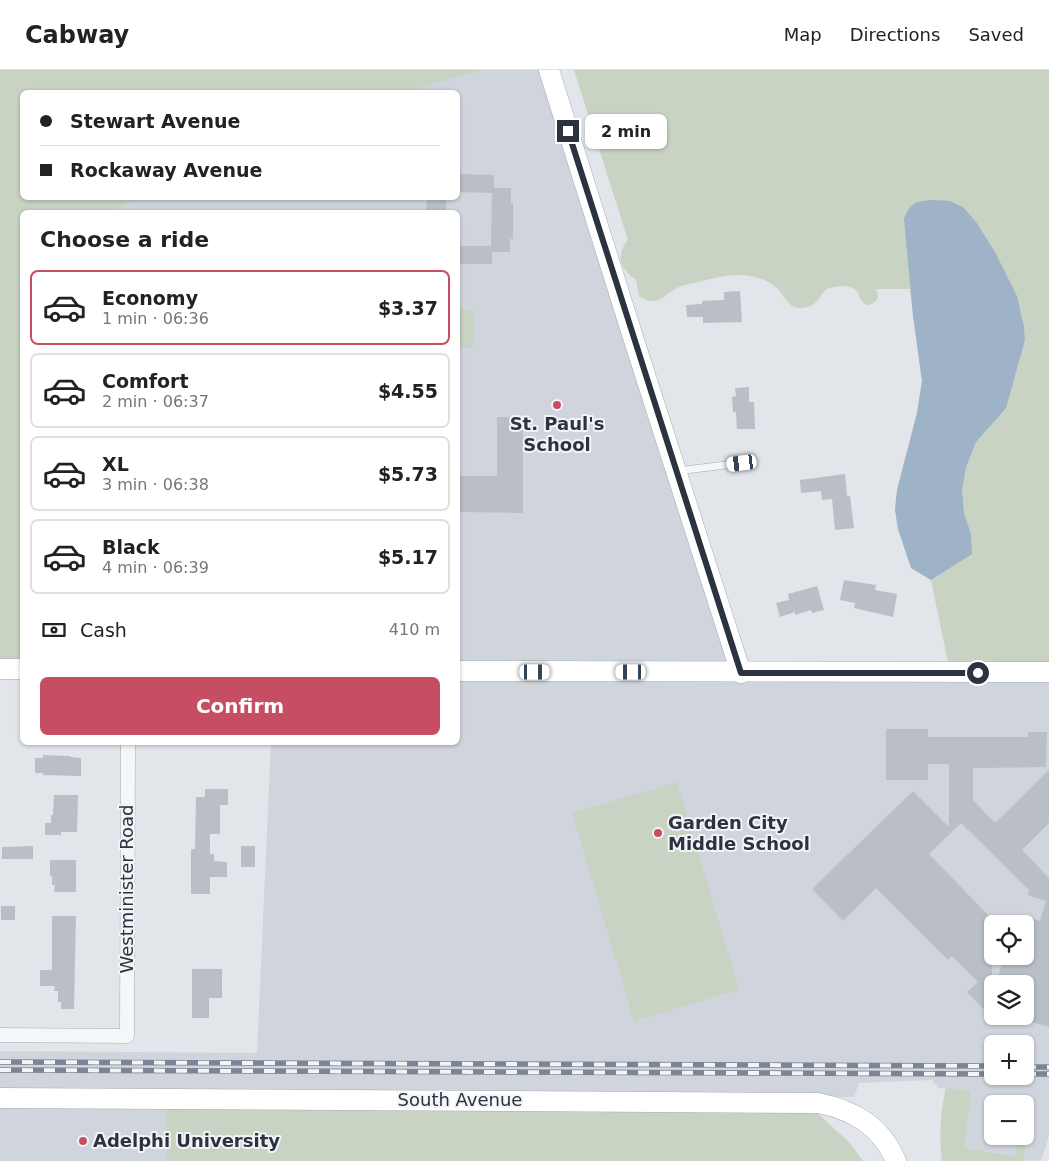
<!DOCTYPE html>
<html lang="en">
<head>
<meta charset="utf-8">
<style>
	:root { --surface:#fff; --page:#f6f6f6; --text:#222; --muted:#767676; --line:#e0e0e0; --accent:#c74e62 }
	body { margin:0; font-family:"DejaVu Sans",sans-serif; background:var(--page); color:var(--text); height:100vh; display:flex; flex-direction:column; font-size:19px; white-space:nowrap }
	* { box-sizing:border-box; margin:0 }
	p { font-size:16px; color:var(--muted) }
	.icon { flex:none; width:28px; height:28px; fill:none; stroke:currentColor; stroke-width:2; stroke-linecap:round; stroke-linejoin:round }
	.map { position:relative; flex:1; overflow:hidden }
	.panel { position:absolute; left:20px; top:140px; width:440px; height:535px; display:flex; flex-direction:column; background:var(--surface); border-radius:8px; box-shadow:0 1px 4px #0004 }
	.panel>* { flex:none }
	.top-card { position:absolute; left:20px; top:20px; width:440px; height:110px; border-radius:8px; box-shadow:0 1px 4px #0004; display:grid; align-content:center; height:110px; padding:0 20px; background:var(--surface) }
	.fabs { position:absolute; left:984px; top:845px; display:grid; gap:10px }
	.fabs a { display:grid; place-items:center; width:50px; height:50px; border-radius:8px; background:var(--surface); box-shadow:0 1px 4px #0004; font-size:25px }
	.end { position:absolute; width:22px; height:22px; margin:-11px; border:6px solid #2b3341; background:#fff; box-shadow:0 0 0 2px #fff }
	.from { border-radius:50% }
	.bubble { position:absolute; height:35px; border-radius:8px; background:var(--surface); box-shadow:0 1px 4px #0004; font-size:16px; font-weight:700; line-height:35px; text-align:center }
	.car { position:absolute; width:15px; height:30px; margin:-15px -8px; border-radius:6px; box-shadow:0 0 4px 1px #0007; background:linear-gradient(#fff 24%,#345 0 40%,#fff 0 76%,#345 0 86%,#fff 0) }
	.top-card b { display:flex; align-items:center; gap:18px; height:48px; font-size:19px }
	.top-card b+b { border-top:1px solid var(--line) }
	.top-card i { width:12px; height:12px; background:var(--text) }
	ul { padding:0; list-style:none }
	li { display:flex; align-items:center; gap:15px; height:75px; margin:0 10px 8px; padding:0 10px; border:2px solid var(--line); border-radius:8px }
	li div { flex:1 }
	li b { display:block; font-size:19px }
	li em { font-style:normal; font-weight:700 }
	li.current { border-color:var(--accent) }
	li>.icon { width:45px; height:45px; stroke-width:1.5 }
	h2 { padding:0 20px; font-size:22px; line-height:60px }
	.pay { display:flex; align-items:center; gap:12px; height:55px; padding:0 20px; font-size:19px }
	.pay p { margin-inline-start:auto }
	.action { display:flex; gap:10px; margin-top:auto; padding:10px 20px }
	.action a { flex:1; height:58px; border-radius:8px; background:var(--accent); color:#fff; font-size:20px; font-weight:700; line-height:58px; text-align:center }
	header { display:flex; align-items:center; gap:30px; box-sizing:border-box; height:70px; padding:0 25px; background:var(--surface); border-bottom:1px solid var(--line) }
	header strong { font-size:24px }
	nav { display:flex; gap:28px; margin-inline-start:auto; font-size:18px }
	.map>svg:first-child { display:block }
</style>
</head>
<body>
<header>
<strong>Cabway</strong>
<nav><a>Map</a><a>Directions</a><a>Saved</a></nav>
</header>
<div class="map">
<svg width="1049" height="1091" viewBox="0 0 1049 1091">
	<rect width="100%" height="100%" fill="#e2e5ea"/>
	<path fill="#d0d4dc" fill-rule="evenodd" d="M 483,0 L 550,0 L 741,602 L 1049,602 L 1049,1066 L 1041,1091 L 1024,1090 L 1027,1059 L 1025,1058 L 1025,1034 L 992,1034 L 992,1066 L 1019,1066 L 1016,1086 L 965,1078 L 971,1021 L 938,1018 L 932,1010 L 859,1013 L 854,1027 L 256,1031 L 165,1029 L 167,1091 L 0,1091 L 0,981 L 257,983 L 271,673 L 458,672 L 458,142 L 113,142 L 136,128 L 458,128 L 458,22 L 406,22 ZM 992,854 L 1025,854 L 1025,886 L 992,886 ZM 992,914 L 1025,914 L 1025,946 L 992,946 ZM 992,974 L 1025,974 L 1025,1006 L 992,1006 Z"/>
	<g fill="#c8d3c4">
		<path d="M 0,0 L 483,0 L 406,22 L 22,22 L 22,128 L 136,128 L 113,142 L 22,142 L 22,600 L 0,600 Z"/>
		<path d="M 574,0 L 1049,0 L 1049,603 L 950,602 L 931,510 L 911,498 L 898,459 L 895,440 L 897,420 L 917,343 L 922,311 L 910,219 L 876,219 C 880,227 877,233 868,235 C 861,233 861,229 858,223 C 851,212 836,217 826,219 C 821,224 819,230 814,234 C 811,236 807,237 804,238 C 788,239 786,228 778,219 C 772,213 759,207 750,206 C 733,203 715,208 698,212 C 692,214 685,214 679,217 C 663,224 659,239 639,226 L 636,210 C 620,199 615,185 628,170 Z"/>
		<path d="M 458,240 L 474,240 L 473,278 L 458,278 Z"/>
		<path d="M 677,712 L 739,920 L 634,951 L 572,743 Z"/>
		<path d="M 946,1018 L 971,1021 L 965,1078 L 1015,1086 L 1019,1066 L 1025,1066 L 1025,1058 L 1027,1058 L 1024,1090 L 1026,1091 L 942,1091 C 939,1066 940,1042 946,1018 Z"/>
		<path d="M 165,1029 L 813,1039 L 850,1073 L 863,1091 L 167,1091 Z"/>
	</g>
	<path fill="#9fb3c8" d="M 932,130 L 950,131 L 963,137 L 976,152 L 995,182 L 1017,226 L 1024,257 L 1025,270 L 1006,338 L 976,372 L 966,397 L 962,420 L 964,443 L 971,464 L 972,484 L 931,510 L 911,498 L 898,459 L 895,440 L 897,420 L 917,343 L 922,311 L 913,246 L 904,149 C 910,133 915,131 932,130 Z"/>
	<g fill="#babec6">
		<path d="M 458,104 L 494,105 L 494,118 L 511,118 L 511,133 L 513,133 L 513,169 L 510,169 L 510,182 L 492,182 L 492,194 L 458,194 L 458,176 L 491,176 L 492,123 L 458,122 Z"/>
		<path d="M 427,128 L 446,128 L 446,141 L 426,141 Z"/>
		<path d="M 740,221 L 742,252 L 703,253 L 703,247 L 687,247 L 686,235 L 702,234 L 702,231 L 724,230 L 724,222 Z"/>
		<path d="M 749,317 L 749,332 L 754,332 L 755,359 L 737,359 L 736,342 L 733,342 L 732,327 L 736,326 L 735,318 Z"/>
		<path d="M 497,347 L 523,347 L 523,443 L 458,442 L 458,406 L 497,406 Z"/>
		<path d="M 845,404 L 847,426 L 850,426 L 854,458 L 835,460 L 832,429 L 822,430 L 821,421 L 801,423 L 800,410 Z"/>
		<path d="M 844,510 L 876,515 L 875,520 L 897,524 L 893,547 L 854,538 L 855,533 L 840,530 Z"/>
		<path d="M 817,516 L 824,540 L 812,543 L 811,540 L 795,545 L 795,542 L 780,547 L 776,533 L 789,530 L 788,524 Z"/>
		<path d="M 886,659 L 928,659 L 928,667 L 1028,667 L 1028,662 L 1047,662 L 1046,697 L 973,698 L 973,730 L 995,753 L 1049,700 L 1049,753 L 1022,780 L 1049,808 L 1049,957 L 1025,950 L 1025,914 L 996,914 L 1004,886 L 1025,886 L 1025,846 L 1040,851 L 1046,831 L 1028,825 L 1029,820 L 961,753 L 929,784 L 991,848 L 987,852 L 992,858 L 992,948 L 967,922 L 978,912 L 952,886 L 948,890 L 876,818 L 843,851 L 812,819 L 913,721 L 949,757 L 949,694 L 928,694 L 928,710 L 886,710 Z"/>
		<path d="M 43,685 L 70,686 L 70,687 L 81,688 L 81,706 L 43,705 L 43,703 L 35,703 L 35,688 L 43,688 Z"/>
		<path d="M 205,719 L 228,719 L 228,735 L 220,735 L 220,764 L 210,764 L 210,784 L 214,784 L 214,791 L 227,792 L 227,807 L 210,807 L 210,824 L 191,824 L 191,779 L 195,779 L 196,727 L 205,727 Z"/>
		<path d="M 54,725 L 78,725 L 77,762 L 61,762 L 61,765 L 45,765 L 45,753 L 51,753 L 51,745 L 53,745 Z"/>
		<path d="M 33,776 L 33,789 L 2,789 L 2,777 Z"/>
		<rect x="241" y="776" width="14" height="21"/>
		<path d="M 50,790 L 76,790 L 76,822 L 54,822 L 55,815 L 52,815 L 52,806 L 50,806 Z"/>
		<rect x="1" y="836" width="14" height="14"/>
		<path d="M 52,846 L 76,846 L 74,939 L 61,939 L 61,932 L 58,932 L 58,921 L 54,921 L 55,916 L 40,916 L 40,900 L 52,900 Z"/>
		<path d="M 192,899 L 222,899 L 222,928 L 209,928 L 209,948 L 192,948 Z"/>
	</g>
	<g fill="none" stroke-linecap="round" stroke-linejoin="round">
		<g stroke="#a7acb4" stroke-width="8">
			<path id="lane" d="M 677,401 L 742,393"/>
		</g>
		<g stroke="#a7acb4" stroke-width="15">
			<path id="street" d="M 0,965 L 127,966 L 128,672"/>
		</g>
		<g stroke="#a7acb4" stroke-width="21">
			<g id="secondary">
				<path d="M 549,0 L 632,264 L 741,603"/>
				<path d="M 0,599 L 22,599"/>
				<path d="M 458,601 L 1049,602"/>
				<path d="M 0,1028 L 818,1033 C 854,1040 881,1056 896,1091"/>
			</g>
		</g>
		<use href="#lane" stroke="#f5f6f8" stroke-width="7"/>
		<use href="#street" stroke="#f5f6f8" stroke-width="14"/>
		<use href="#secondary" stroke="#fff" stroke-width="20"/>
		<g stroke="#7c8593" stroke-width="5.5">
			<g id="rail">
				<path d="M 0,992 L 992,996"/>
				<path d="M 1025,997 L 1049,997"/>
				<path d="M 0,1000 L 992,1004"/>
				<path d="M 1025,1004 L 1049,1004"/>
			</g>
		</g>
		<use href="#rail" stroke="#f2f4f7" stroke-width="4" stroke-dasharray="11" stroke-linecap="butt"/>
	</g>
	<g fill="none" stroke-linecap="round" stroke-linejoin="round">
		<path stroke="#2b3341" stroke-width="6" d="M 568,61 L 741,603 L 978,603"/>
	</g>
	<g fill="#c74e62" stroke="#f2f4f7" stroke-width="2">
		<circle cx="557" cy="335" r="5"/>
		<circle cx="658" cy="763" r="5"/>
		<circle cx="83" cy="1071" r="5"/>
	</g>
	<g text-anchor="middle" stroke-width="4" stroke-linejoin="round" paint-order="stroke">
		<g font-size="18" font-weight="bold" fill="#2b3341" stroke="#f2f4f7" text-anchor="start">
			<text x="557" y="360" text-anchor="middle">St. Paul's<tspan x="557" dy="21">School</tspan></text>
			<text x="668" y="759">Garden City<tspan x="668" dy="21">Middle School</tspan></text>
			<text x="93" y="1077">Adelphi University</text>
		</g>
		<g font-size="18" fill="#2b3341" stroke="#f2f4f7">
			<text transform="translate(127 819) rotate(-90)" y="6">Westminister Road</text>
			<text x="460" y="1036">South Avenue</text>
		</g>
	</g>
</svg>
<div class="fabs">
<a><svg class="icon" aria-label="locate" viewBox="0 0 24 24"><circle cx="12" cy="12" r="6"/><path d="M12 2v4M12 18v4M2 12h4M18 12h4"/></svg></a>
<a><svg class="icon" aria-label="layers" viewBox="0 0 24 24"><path d="M12 4l9 5-9 5-9-5zM3 14l9 5 9-5"/></svg></a>
<a>+</a>
<a>−</a>
</div>
<i class="end from" style="left:978px;top:603px"></i>
<i class="end" style="left:568px;top:61px"></i>
<div class="bubble" style="left:585px;top:44px;width:82px">2 min</div>
<i class="car" style="left:742px;top:393px;rotate:263deg"></i>
<i class="car" style="left:535px;top:602px;rotate:90deg"></i>
<i class="car" style="left:631px;top:602px;rotate:270deg"></i>
<div class="top-card">
<b><i class="from"></i>Stewart Avenue</b>
<b><i></i>Rockaway Avenue</b>
</div>
<section class="panel">
<h2>Choose a ride</h2>
<ul>
<li class="current"><svg class="icon" aria-label="car" viewBox="0 0 24 24"><path d="M5 17H2v-5l4-1 3-4h7l3 4 3 1v5h-3M9 17h6M6 11h13"/><circle cx="7" cy="17" r="2"/><circle cx="17" cy="17" r="2"/></svg><div><b>Economy</b><p>1 min · 06:36</p></div><em>$3.37</em></li>
<li><svg class="icon" aria-label="car" viewBox="0 0 24 24"><path d="M5 17H2v-5l4-1 3-4h7l3 4 3 1v5h-3M9 17h6M6 11h13"/><circle cx="7" cy="17" r="2"/><circle cx="17" cy="17" r="2"/></svg><div><b>Comfort</b><p>2 min · 06:37</p></div><em>$4.55</em></li>
<li><svg class="icon" aria-label="car" viewBox="0 0 24 24"><path d="M5 17H2v-5l4-1 3-4h7l3 4 3 1v5h-3M9 17h6M6 11h13"/><circle cx="7" cy="17" r="2"/><circle cx="17" cy="17" r="2"/></svg><div><b>XL</b><p>3 min · 06:38</p></div><em>$5.73</em></li>
<li><svg class="icon" aria-label="car" viewBox="0 0 24 24"><path d="M5 17H2v-5l4-1 3-4h7l3 4 3 1v5h-3M9 17h6M6 11h13"/><circle cx="7" cy="17" r="2"/><circle cx="17" cy="17" r="2"/></svg><div><b>Black</b><p>4 min · 06:39</p></div><em>$5.17</em></li>
</ul>
<div class="pay"><svg class="icon" aria-label="cash" viewBox="0 0 24 24"><path d="M3 7h18v10H3z"/><circle cx="12" cy="12" r="2"/></svg>Cash<p>410 m</p></div>
<div class="action"><a>Confirm</a></div>
</section>
</div>
</body>
</html>
